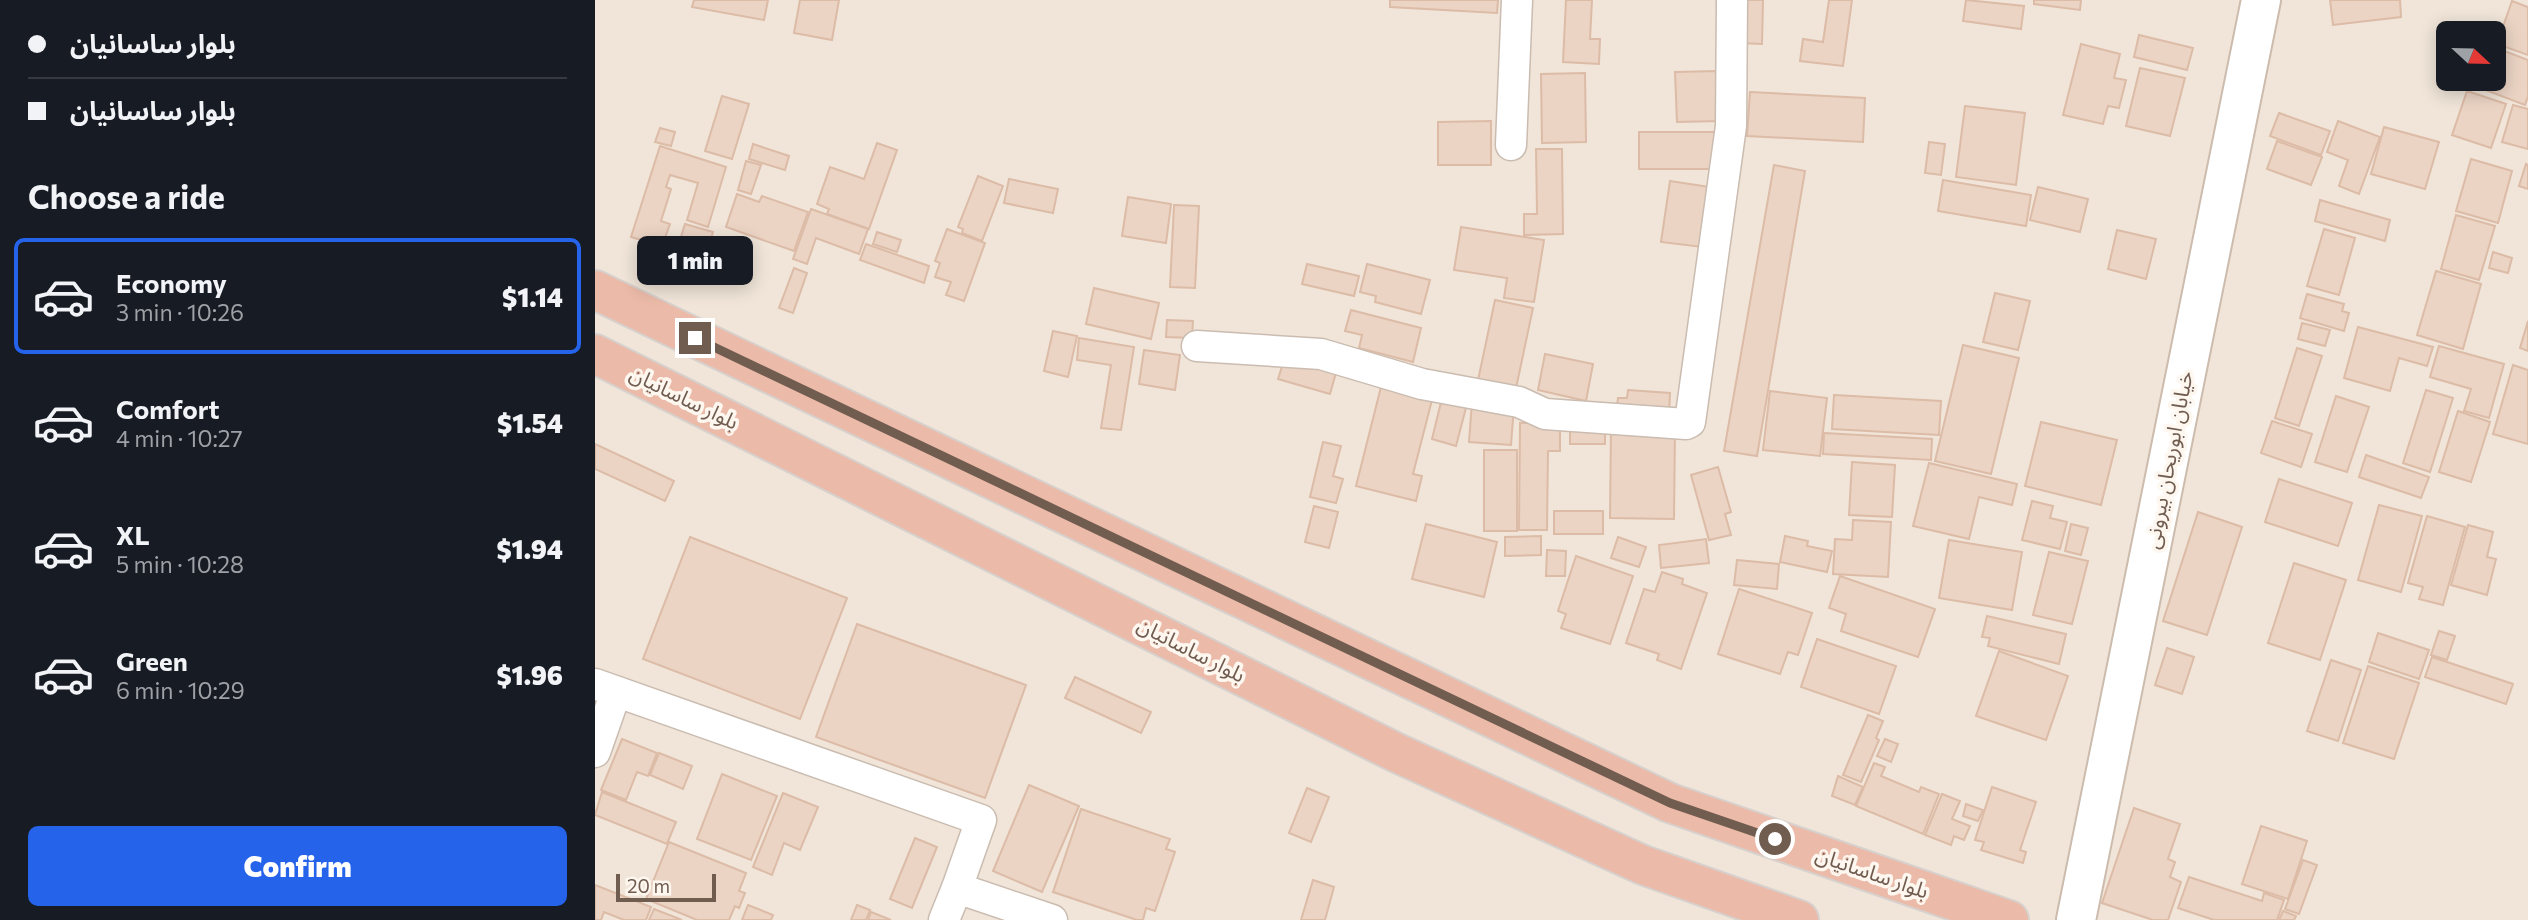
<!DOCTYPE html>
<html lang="en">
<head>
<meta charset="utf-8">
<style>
	:root { --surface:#171b24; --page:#242831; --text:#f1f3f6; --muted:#9ea1a6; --line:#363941; --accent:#2563eb }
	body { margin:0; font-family:Commissioner,"Noto Sans Arabic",sans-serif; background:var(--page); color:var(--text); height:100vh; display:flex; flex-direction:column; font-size:26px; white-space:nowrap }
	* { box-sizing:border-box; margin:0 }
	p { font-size:23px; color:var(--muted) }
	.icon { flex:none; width:38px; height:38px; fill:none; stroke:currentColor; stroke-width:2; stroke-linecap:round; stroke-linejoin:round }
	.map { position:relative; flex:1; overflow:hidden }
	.drawer { display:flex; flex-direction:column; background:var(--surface); width:595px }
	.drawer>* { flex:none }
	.top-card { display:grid; align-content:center; height:154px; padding:0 28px; background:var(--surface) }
	.needle { width:46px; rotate:112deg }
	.fabs { position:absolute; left:1841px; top:21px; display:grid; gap:14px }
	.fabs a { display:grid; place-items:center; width:70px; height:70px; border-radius:10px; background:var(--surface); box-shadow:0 4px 18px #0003; font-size:35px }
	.scale { position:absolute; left:21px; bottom:18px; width:100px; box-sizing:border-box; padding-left:7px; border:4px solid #715c50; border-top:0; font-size:19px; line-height:24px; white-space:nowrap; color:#715c50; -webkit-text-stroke:5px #fdf7ef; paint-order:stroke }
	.end { position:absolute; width:32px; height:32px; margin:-16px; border:9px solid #715c50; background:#fff; box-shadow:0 0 0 4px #fff }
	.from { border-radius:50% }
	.bubble { position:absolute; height:49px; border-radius:10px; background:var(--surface); box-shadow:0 4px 18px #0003; font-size:23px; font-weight:800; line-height:49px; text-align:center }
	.top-card b { display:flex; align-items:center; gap:24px; height:66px; font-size:26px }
	.top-card b+b { border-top:2px solid var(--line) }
	.top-card i { width:18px; height:18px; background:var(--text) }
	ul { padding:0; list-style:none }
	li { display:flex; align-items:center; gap:21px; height:116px; margin:0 14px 10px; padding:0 14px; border:4px solid transparent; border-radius:10px }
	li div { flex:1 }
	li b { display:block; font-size:26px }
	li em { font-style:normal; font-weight:800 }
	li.on { border-color:var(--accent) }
	li>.icon { width:63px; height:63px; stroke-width:1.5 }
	h2 { padding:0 28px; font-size:32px; line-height:84px }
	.cta { display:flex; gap:14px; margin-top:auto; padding:14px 28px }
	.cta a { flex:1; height:80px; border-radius:10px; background:var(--accent); color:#fff; font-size:28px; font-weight:800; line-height:80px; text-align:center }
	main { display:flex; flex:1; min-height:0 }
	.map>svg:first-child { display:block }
</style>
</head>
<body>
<main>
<section class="drawer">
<div class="top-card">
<b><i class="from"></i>بلوار ساسانیان</b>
<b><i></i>بلوار ساسانیان</b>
</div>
<h2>Choose a ride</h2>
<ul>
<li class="on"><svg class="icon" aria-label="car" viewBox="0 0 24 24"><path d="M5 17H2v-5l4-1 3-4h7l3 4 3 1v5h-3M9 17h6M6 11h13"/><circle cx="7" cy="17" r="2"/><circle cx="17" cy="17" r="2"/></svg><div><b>Economy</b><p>3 min · 10:26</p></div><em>$1.14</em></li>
<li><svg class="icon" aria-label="car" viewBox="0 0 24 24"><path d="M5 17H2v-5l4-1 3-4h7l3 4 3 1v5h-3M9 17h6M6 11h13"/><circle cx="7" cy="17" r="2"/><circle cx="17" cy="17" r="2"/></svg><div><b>Comfort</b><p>4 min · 10:27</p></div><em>$1.54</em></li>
<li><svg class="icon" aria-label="car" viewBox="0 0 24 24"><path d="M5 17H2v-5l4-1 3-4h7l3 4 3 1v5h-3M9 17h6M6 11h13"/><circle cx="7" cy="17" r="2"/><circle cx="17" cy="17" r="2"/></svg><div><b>XL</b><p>5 min · 10:28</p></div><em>$1.94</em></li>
<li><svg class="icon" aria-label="car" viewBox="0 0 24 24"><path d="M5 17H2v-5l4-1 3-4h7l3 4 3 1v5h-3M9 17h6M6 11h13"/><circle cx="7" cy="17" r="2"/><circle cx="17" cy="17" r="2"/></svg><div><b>Green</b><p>6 min · 10:29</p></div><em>$1.96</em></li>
</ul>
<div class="cta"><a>Confirm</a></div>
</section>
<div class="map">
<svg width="1933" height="920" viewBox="0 0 1933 920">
	<rect width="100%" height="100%" fill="#faf3e9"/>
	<path fill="#f0e5d8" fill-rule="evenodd" d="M 0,0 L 1933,0 L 1933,920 L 0,920 ZM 1853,33 L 1899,33 L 1899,79 L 1853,79 Z"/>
	<g fill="#ebd4c4" stroke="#dcbba7" stroke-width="2">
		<path d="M 99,0 L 173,0 L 169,20 L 97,7 Z"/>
		<path d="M 205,0 L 244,0 L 237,40 L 199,33 Z"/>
		<path d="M 795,0 L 903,0 L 902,13 L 795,7 Z"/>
		<path d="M 971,0 L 997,0 L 995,39 L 1005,39 L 1004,64 L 968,62 Z"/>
		<path d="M 1145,0 L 1168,0 L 1167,44 L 1144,43 Z"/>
		<path d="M 1234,0 L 1257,0 L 1248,66 L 1205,61 L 1208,39 L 1228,42 Z"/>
		<path d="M 1371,0 L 1429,6 L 1426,29 L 1368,21 Z"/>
		<path d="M 1439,0 L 1486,0 L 1485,10 L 1439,4 Z"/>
		<path d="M 1735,0 L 1805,0 L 1806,17 L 1738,25 Z"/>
		<path d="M 1917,1 L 1933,7 L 1933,55 L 1902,44 Z"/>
		<path d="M 1544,35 L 1598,48 L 1592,70 L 1539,57 Z"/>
		<path d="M 1486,44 L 1525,54 L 1519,78 L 1531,80 L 1524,108 L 1513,106 L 1508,124 L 1468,115 Z"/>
		<path d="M 1899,47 L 1933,60 L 1933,96 L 1930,105 L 1872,83 L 1874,79 L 1899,79 Z"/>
		<path d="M 1545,68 L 1590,78 L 1575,136 L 1531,126 Z"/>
		<path d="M 1123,71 L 1125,121 L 1082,122 L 1080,72 Z"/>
		<path d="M 990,73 L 991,142 L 947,143 L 946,74 Z"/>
		<path d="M 1872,91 L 1911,104 L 1896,148 L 1857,135 Z"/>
		<path d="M 1155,92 L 1270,98 L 1268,142 L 1152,136 Z"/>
		<path d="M 127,96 L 154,104 L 137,159 L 110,151 Z"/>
		<path d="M 1918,105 L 1933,109 L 1933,149 L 1907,142 Z"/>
		<path d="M 1370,106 L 1430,113 L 1421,185 L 1361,177 Z"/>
		<path d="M 1684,113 L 1735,131 L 1726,155 L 1675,136 Z"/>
		<path d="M 896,121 L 896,165 L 843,165 L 843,122 Z"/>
		<path d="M 1743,121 L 1785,137 L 1764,194 L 1744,186 L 1753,160 L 1732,152 Z"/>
		<path d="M 1789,127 L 1844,142 L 1830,189 L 1776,174 Z"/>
		<path d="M 65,128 L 80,132 L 76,146 L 60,142 Z"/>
		<rect x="1044" y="132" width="80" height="37"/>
		<path d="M 1682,141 L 1727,157 L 1716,185 L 1672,169 Z"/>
		<path d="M 1334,142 L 1350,144 L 1346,175 L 1330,173 Z"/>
		<path d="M 282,143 L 302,150 L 274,229 L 232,214 L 234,209 L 222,204 L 235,167 L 269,179 Z"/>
		<path d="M 158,144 L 194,156 L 190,170 L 154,159 Z"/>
		<path d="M 65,146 L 131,167 L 113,227 L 92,220 L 103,183 L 75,175 L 71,187 L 76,189 L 66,221 L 75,224 L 67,246 L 36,237 Z"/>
		<path d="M 941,149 L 967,149 L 968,234 L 929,235 L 929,214 L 942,214 Z"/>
		<path d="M 1876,159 L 1917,171 L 1903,223 L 1861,211 Z"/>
		<path d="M 151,161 L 166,165 L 156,194 L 143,190 Z"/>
		<path d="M 1931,164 L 1933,165 L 1933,189 L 1924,186 Z"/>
		<path d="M 1179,165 L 1210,171 L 1162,456 L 1129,451 Z"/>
		<path d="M 383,176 L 408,186 L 387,241 L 367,233 L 368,229 L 363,227 Z"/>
		<path d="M 414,179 L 463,189 L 458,213 L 409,203 Z"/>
		<path d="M 1348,180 L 1436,195 L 1431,226 L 1343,211 Z"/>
		<path d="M 1075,181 L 1115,187 L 1107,247 L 1066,242 Z"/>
		<path d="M 1443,187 L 1493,199 L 1485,232 L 1435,220 Z"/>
		<path d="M 142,194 L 164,202 L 167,196 L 213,212 L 199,251 L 131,227 Z"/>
		<path d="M 533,197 L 576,204 L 571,243 L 527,236 Z"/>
		<path d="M 1725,200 L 1795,220 L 1790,241 L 1720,221 Z"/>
		<path d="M 579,205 L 604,206 L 600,288 L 575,287 Z"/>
		<path d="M 216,209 L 273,229 L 264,254 L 221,238 L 212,264 L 198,259 Z"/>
		<path d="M 1861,215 L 1900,226 L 1884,280 L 1846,269 Z"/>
		<path d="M 90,224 L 118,232 L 107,268 L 79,259 Z"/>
		<path d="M 866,227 L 949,240 L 939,302 L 909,298 L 912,278 L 859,270 Z"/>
		<path d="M 352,229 L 390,243 L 369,301 L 351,295 L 356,282 L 340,277 L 345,263 L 340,261 Z"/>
		<path d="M 1729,229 L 1760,238 L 1744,295 L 1712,286 Z"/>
		<path d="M 1522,230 L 1561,239 L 1551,279 L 1513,269 Z"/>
		<path d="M 282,232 L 306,240 L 302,252 L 278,244 Z"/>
		<path d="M 271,244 L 334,266 L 329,283 L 265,260 Z"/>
		<path d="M 1898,252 L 1917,258 L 1913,273 L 1894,268 Z"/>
		<path d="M 712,264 L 764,276 L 759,296 L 707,284 Z"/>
		<path d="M 772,264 L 835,280 L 826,314 L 780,302 L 781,296 L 765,292 Z"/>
		<path d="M 199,268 L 212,273 L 198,313 L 184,308 Z"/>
		<path d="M 1841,271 L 1886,284 L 1868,349 L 1822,335 Z"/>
		<path d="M 499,288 L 564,303 L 556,339 L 491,324 Z"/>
		<path d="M 1400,293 L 1435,301 L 1423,350 L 1388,342 Z"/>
		<path d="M 1712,294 L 1749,304 L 1747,311 L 1754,313 L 1749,331 L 1705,318 Z"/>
		<path d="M 900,300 L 938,308 L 920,393 L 882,385 Z"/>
		<path d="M 756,310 L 826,328 L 818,362 L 764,348 L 767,335 L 750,331 Z"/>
		<path d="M 572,320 L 598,321 L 597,338 L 571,337 Z"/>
		<path d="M 1933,321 L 1933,351 L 1925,348 Z"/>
		<path d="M 1707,323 L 1735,330 L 1730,346 L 1703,339 Z"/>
		<path d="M 1763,327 L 1838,347 L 1832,366 L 1804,358 L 1795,391 L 1749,378 Z"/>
		<path d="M 458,331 L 482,336 L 473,377 L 449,371 Z"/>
		<path d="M 484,338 L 539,347 L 526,430 L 506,428 L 516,365 L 482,360 Z"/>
		<path d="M 1368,345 L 1424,358 L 1396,474 L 1340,461 Z"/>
		<path d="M 1844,346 L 1909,364 L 1894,418 L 1869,411 L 1876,389 L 1835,377 Z"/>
		<path d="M 1702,348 L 1727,356 L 1704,426 L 1680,418 Z"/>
		<path d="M 549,350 L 585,355 L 580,390 L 544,384 Z"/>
		<path d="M 691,354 L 742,369 L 735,394 L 683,379 Z"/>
		<path d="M 950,354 L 998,364 L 991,401 L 943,390 Z"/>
		<path d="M 1918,365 L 1933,370 L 1933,444 L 1898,434 Z"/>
		<path d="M 786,387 L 837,400 L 818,474 L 827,476 L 821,501 L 761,486 Z"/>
		<path d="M 1033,390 L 1075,393 L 1074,416 L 1021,413 L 1023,398 L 1032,398 Z"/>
		<path d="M 1831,390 L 1858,398 L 1835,472 L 1808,463 Z"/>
		<path d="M 1175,391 L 1232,398 L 1225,456 L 1168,450 Z"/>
		<path d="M 1239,395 L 1346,401 L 1344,435 L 1237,429 Z"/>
		<path d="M 1741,396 L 1774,407 L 1752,472 L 1720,462 Z"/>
		<path d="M 847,398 L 872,404 L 861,446 L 837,439 Z"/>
		<path d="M 877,402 L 919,406 L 916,445 L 874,442 Z"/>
		<path d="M 1863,411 L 1895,422 L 1876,482 L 1844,472 Z"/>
		<path d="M 1677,421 L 1717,434 L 1706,467 L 1666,453 Z"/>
		<path d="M 1446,422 L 1522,440 L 1506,505 L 1430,486 Z"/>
		<path d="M 925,423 L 965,423 L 965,451 L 953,451 L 952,530 L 924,530 Z"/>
		<path d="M 975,426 L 1010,427 L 1010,444 L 975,444 Z"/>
		<path d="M 1016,428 L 1080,429 L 1079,519 L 1015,518 Z"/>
		<path d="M 1229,433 L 1337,439 L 1336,460 L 1228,454 Z"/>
		<path d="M 728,442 L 746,446 L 738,476 L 748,479 L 741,503 L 715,497 Z"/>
		<path d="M 0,444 L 79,481 L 70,501 L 0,469 Z"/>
		<rect x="889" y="450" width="33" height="81"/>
		<path d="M 1771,455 L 1834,477 L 1826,498 L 1764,477 Z"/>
		<path d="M 1257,462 L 1300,465 L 1297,517 L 1254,515 Z"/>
		<path d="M 1334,463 L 1422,484 L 1417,505 L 1384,497 L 1374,539 L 1318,526 Z"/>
		<path d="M 1123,467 L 1136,512 L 1130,514 L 1136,535 L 1114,540 L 1096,475 Z"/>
		<path d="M 1684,479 L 1757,503 L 1743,546 L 1670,522 Z"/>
		<path d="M 1437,501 L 1458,506 L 1455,518 L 1472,522 L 1465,549 L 1427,540 Z"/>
		<path d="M 1784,505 L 1827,516 L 1806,592 L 1763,580 Z"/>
		<path d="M 719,506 L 743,512 L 734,548 L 710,542 Z"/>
		<rect x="959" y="511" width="49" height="23"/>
		<path d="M 1603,512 L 1647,527 L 1612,635 L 1568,621 Z"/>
		<path d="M 1832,516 L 1870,527 L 1848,605 L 1824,599 L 1828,587 L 1813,583 Z"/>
		<path d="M 1258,520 L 1296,522 L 1293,577 L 1238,574 L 1240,539 L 1257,540 Z"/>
		<path d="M 831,524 L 902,542 L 889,597 L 817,579 Z"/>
		<path d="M 1476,524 L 1493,528 L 1486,555 L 1470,551 Z"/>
		<path d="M 1873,525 L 1898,532 L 1892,557 L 1901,559 L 1892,595 L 1856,585 Z"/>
		<path d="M 946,536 L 946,555 L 910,556 L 910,537 Z"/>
		<path d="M 1190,536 L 1213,541 L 1212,546 L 1237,551 L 1232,572 L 1185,562 Z"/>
		<path d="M 95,537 L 252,598 L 205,719 L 48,659 Z"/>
		<path d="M 1023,537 L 1051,547 L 1044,567 L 1016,558 Z"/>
		<path d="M 1111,539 L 1114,563 L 1066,568 L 1064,545 Z"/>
		<path d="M 1354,540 L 1427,552 L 1417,610 L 1344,598 Z"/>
		<path d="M 952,550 L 971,551 L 970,576 L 951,576 Z"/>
		<path d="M 1454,552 L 1493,561 L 1477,624 L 1438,615 Z"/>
		<path d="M 981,556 L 1038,576 L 1015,644 L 966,628 L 971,614 L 963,611 Z"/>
		<path d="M 1142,560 L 1184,564 L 1182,589 L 1139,585 Z"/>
		<path d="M 1699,563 L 1751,580 L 1725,660 L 1673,643 Z"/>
		<path d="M 1067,572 L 1088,579 L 1087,584 L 1112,593 L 1086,669 L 1062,660 L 1064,654 L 1031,643 L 1049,589 L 1060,592 Z"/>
		<path d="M 1245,576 L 1340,609 L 1323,657 L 1246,631 L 1251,614 L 1234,608 Z"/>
		<path d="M 1144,589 L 1217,613 L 1203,655 L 1193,652 L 1185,674 L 1123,654 Z"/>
		<path d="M 1392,616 L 1471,634 L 1464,664 L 1393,646 L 1395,638 L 1387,637 Z"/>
		<path d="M 262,624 L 431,685 L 390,798 L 221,737 Z"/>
		<path d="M 1844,631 L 1860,636 L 1852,660 L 1836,655 Z"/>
		<path d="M 1783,633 L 1834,650 L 1824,679 L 1774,662 Z"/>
		<path d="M 1222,639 L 1301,666 L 1284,714 L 1206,687 Z"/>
		<path d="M 1572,648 L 1599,657 L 1587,694 L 1560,685 Z"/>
		<path d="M 1404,651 L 1473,676 L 1451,740 L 1381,716 Z"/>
		<path d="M 1837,657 L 1918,684 L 1911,704 L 1830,677 Z"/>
		<path d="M 1736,660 L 1766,670 L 1743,741 L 1712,731 Z"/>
		<path d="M 1773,666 L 1824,683 L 1799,759 L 1748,743 Z"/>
		<path d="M 480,677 L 556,712 L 546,733 L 470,698 Z"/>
		<path d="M 1273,715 L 1288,721 L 1281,738 L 1284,740 L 1266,782 L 1248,775 Z"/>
		<path d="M 27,739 L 62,753 L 53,776 L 42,772 L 31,800 L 6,790 Z"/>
		<path d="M 1290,739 L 1303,744 L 1296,762 L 1282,756 Z"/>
		<path d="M 64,753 L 97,766 L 88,789 L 55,775 Z"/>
		<path d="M 1279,763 L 1290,767 L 1286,776 L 1324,792 L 1326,787 L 1344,794 L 1328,834 L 1261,806 Z"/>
		<path d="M 127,774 L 182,796 L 156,860 L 102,839 Z"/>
		<path d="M 1243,776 L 1268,787 L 1260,805 L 1237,796 Z"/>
		<path d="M 434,785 L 484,806 L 447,892 L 398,871 Z"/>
		<path d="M 1397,787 L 1441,802 L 1425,850 L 1431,852 L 1428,863 L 1386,850 L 1389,842 L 1380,840 Z"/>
		<path d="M 712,788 L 734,797 L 716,842 L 694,833 Z"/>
		<path d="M 7,792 L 81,822 L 72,844 L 0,815 Z"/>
		<path d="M 188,793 L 223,807 L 205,850 L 189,843 L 177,875 L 158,867 Z"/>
		<path d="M 1347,794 L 1365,801 L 1357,819 L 1375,826 L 1369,840 L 1359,836 L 1356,845 L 1330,835 Z"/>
		<path d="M 1371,804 L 1388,810 L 1383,821 L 1368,816 Z"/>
		<path d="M 1539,808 L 1585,824 L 1573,859 L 1580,862 L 1575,877 L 1586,882 L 1573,920 L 1558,920 L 1507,903 Z"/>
		<path d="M 486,809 L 575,839 L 571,849 L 580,852 L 560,911 L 551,908 L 548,920 L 542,920 L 458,892 Z"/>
		<path d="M 1666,826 L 1712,841 L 1693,899 L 1647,884 Z"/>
		<path d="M 320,838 L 342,847 L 317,908 L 295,899 Z"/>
		<path d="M 74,842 L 151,873 L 144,891 L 150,893 L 144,908 L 140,906 L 134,920 L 102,920 L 51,899 Z"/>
		<path d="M 1708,860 L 1722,865 L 1704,914 L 1690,909 Z"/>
		<path d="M 1594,877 L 1667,901 L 1669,893 L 1689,900 L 1682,920 L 1619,920 L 1583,908 Z"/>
		<path d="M 718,880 L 739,887 L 730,920 L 706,920 Z"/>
		<path d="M 0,885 L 56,907 L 51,920 L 29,920 L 9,912 L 6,920 L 0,920 Z"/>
		<path d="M 153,905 L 178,915 L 176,920 L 147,920 Z"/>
		<path d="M 262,905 L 275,910 L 271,920 L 256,920 Z"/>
		<path d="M 59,909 L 87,920 L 54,920 Z"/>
		<path d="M 1688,911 L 1701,916 L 1699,920 L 1684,920 Z"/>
		<path d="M 276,912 L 296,920 L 273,920 Z"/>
	</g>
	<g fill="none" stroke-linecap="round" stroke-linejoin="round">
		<g stroke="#cabcb0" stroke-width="33">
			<g id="street">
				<path d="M 916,145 L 922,0"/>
				<path d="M 602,346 L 726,354 L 827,384 L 924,402 L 950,414 L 1091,424 L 1095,422 L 1136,126 L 1137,0"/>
				<path d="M 0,684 L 386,820 L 362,888 L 457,920"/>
				<path d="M 0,752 L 21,692"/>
				<path d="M 349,920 L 362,888"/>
			</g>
		</g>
		<g stroke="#ccbcae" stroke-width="42">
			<path id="secondary" d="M 1481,920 L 1666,0"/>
		</g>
		<g stroke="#d7d1ce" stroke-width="42">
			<g id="highway">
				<path d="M 0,290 L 1075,803 L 1414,920"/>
				<path d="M 0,354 L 802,753 L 1048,865 L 1204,920"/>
			</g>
		</g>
		<use href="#street" stroke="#fff" stroke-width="30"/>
		<use href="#secondary" stroke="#fff" stroke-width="38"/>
		<use href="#highway" stroke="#ebbaa8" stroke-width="38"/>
	</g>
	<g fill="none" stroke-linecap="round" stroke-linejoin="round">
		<path stroke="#715c50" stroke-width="9" d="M 100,338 L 1075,803 L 1180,839"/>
	</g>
	<g text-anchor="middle" stroke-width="7" stroke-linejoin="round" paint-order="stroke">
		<g font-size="21" fill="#715c50" stroke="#fdf7ef">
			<text transform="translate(89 398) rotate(26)" y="7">بلوار ساسانیان</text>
			<text transform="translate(1574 460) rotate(-79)" y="7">خیابان ابوریحان بیرونی</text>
			<text transform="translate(596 650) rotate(27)" y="7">بلوار ساسانیان</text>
			<text transform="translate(1277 873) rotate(19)" y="7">بلوار ساسانیان</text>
		</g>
	</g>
</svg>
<div class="fabs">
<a><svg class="needle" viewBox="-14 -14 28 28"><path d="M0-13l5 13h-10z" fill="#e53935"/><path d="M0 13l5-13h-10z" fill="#9ea1a6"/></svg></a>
</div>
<div class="scale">20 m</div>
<i class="end from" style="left:1180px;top:839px"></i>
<i class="end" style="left:100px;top:338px"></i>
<div class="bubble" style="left:42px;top:236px;width:116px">1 min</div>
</div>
</main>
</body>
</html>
